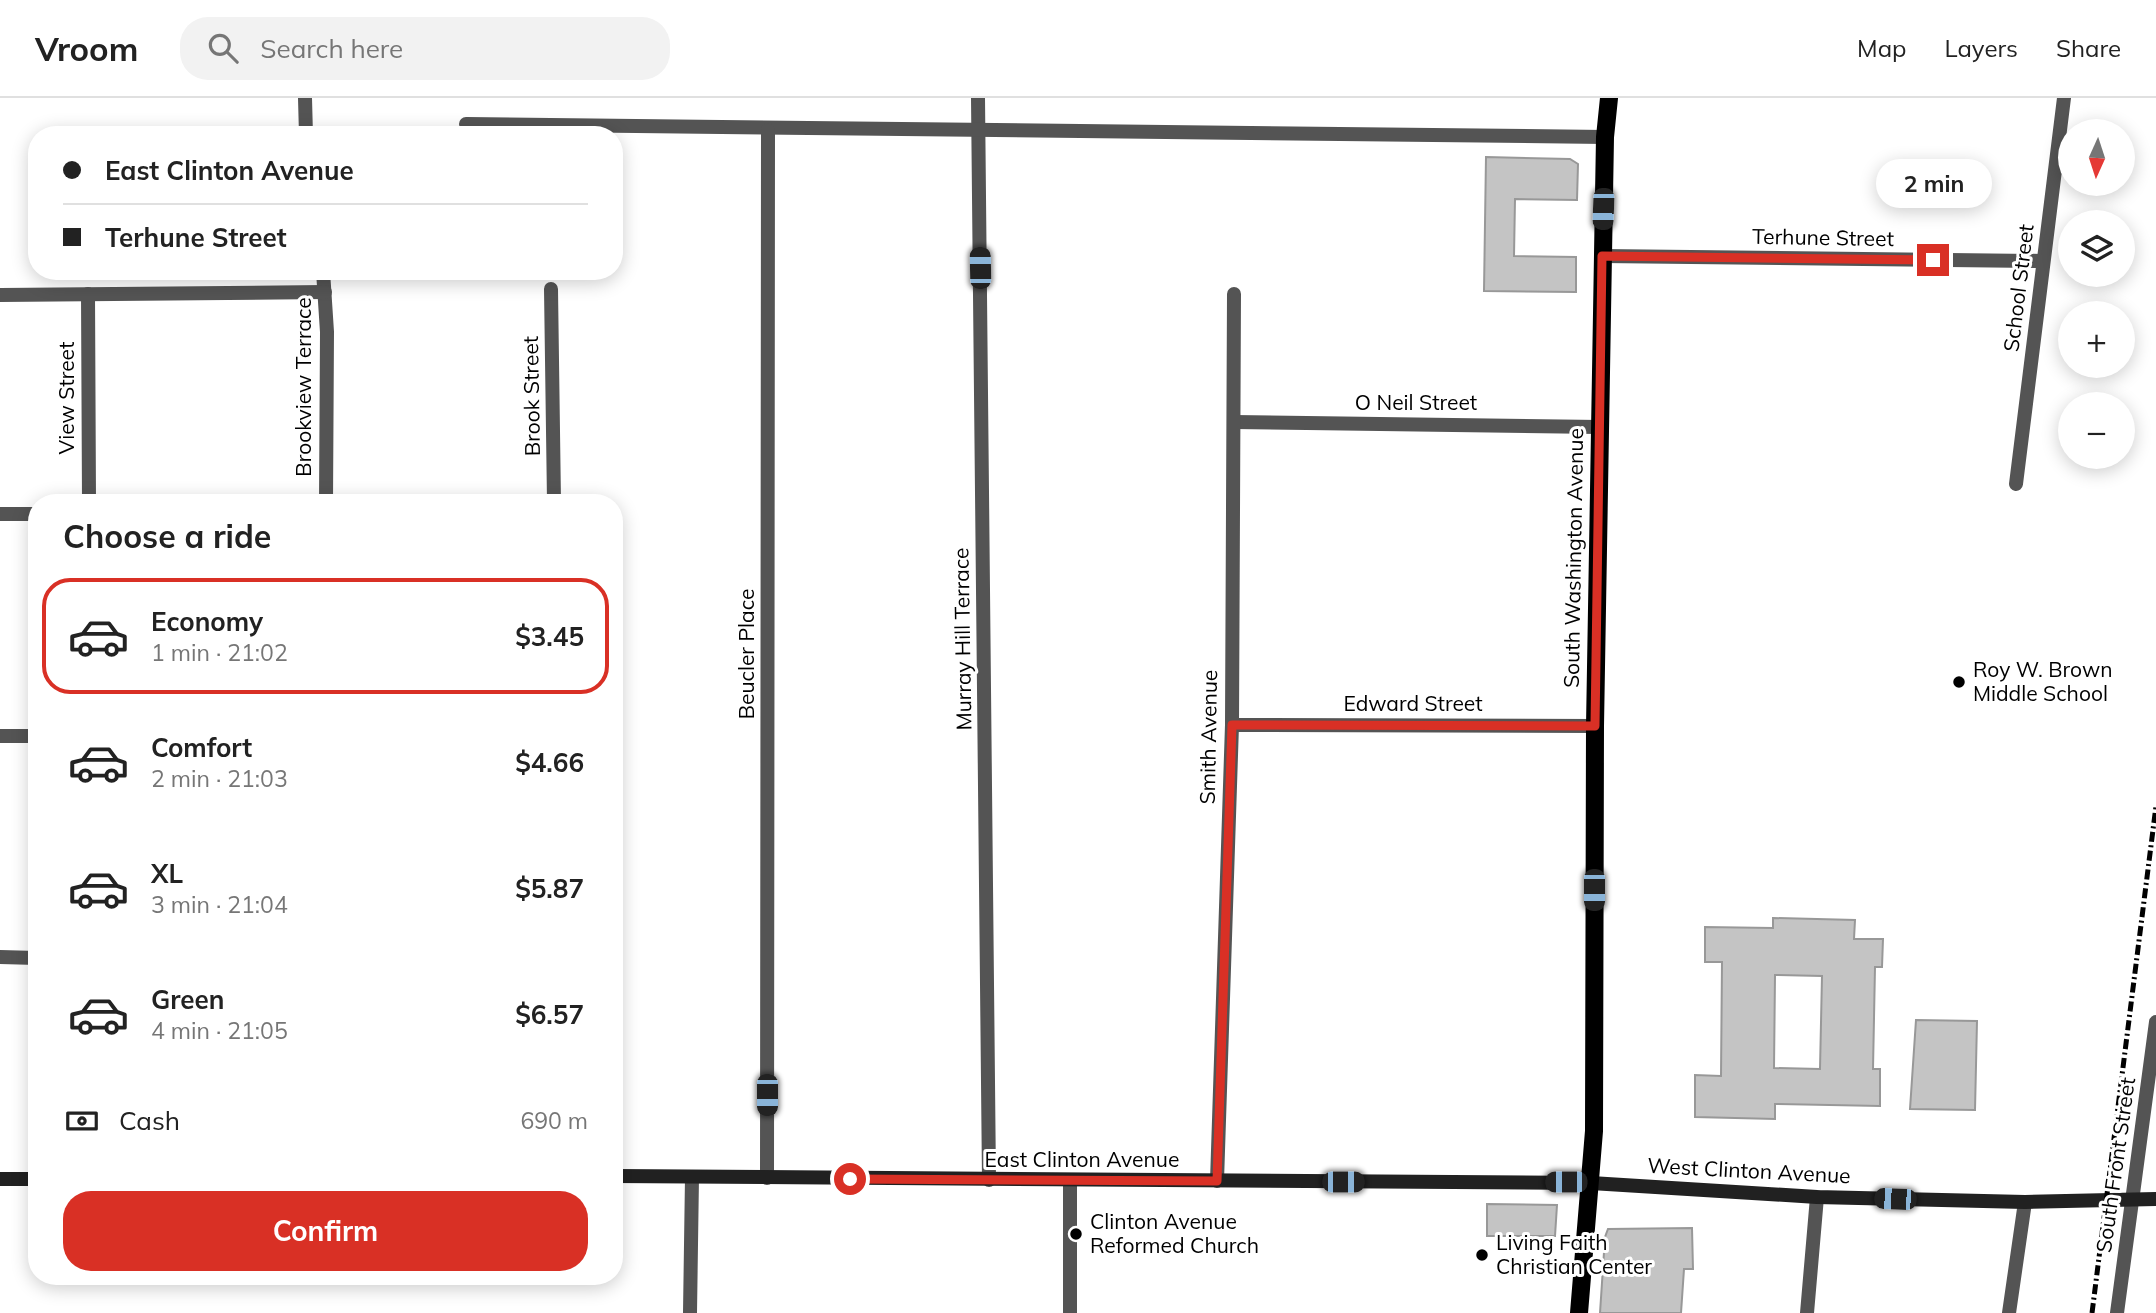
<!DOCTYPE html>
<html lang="en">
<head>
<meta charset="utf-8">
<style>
	:root { --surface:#fff; --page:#f2f2f2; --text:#222; --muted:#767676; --line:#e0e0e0; --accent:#d93025 }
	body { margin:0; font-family:Mulish,sans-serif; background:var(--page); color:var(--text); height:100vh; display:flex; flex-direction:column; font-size:26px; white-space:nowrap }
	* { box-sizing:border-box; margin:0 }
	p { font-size:23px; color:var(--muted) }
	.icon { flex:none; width:38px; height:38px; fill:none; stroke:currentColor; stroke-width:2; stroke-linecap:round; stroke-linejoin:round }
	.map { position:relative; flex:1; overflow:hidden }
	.sheet { position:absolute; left:28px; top:396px; width:595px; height:791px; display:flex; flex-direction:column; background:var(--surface); border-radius:28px; box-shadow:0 4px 18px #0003 }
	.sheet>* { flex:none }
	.guide { position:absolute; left:28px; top:28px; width:595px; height:154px; border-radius:28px; box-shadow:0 4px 18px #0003; display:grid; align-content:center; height:154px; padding:0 35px; background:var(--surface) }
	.needle { width:46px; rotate:183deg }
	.buttons { position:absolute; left:2058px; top:21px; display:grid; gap:14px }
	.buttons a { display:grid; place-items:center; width:77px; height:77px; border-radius:50%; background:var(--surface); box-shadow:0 4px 18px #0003; font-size:35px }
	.end { position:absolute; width:32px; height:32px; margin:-16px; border:9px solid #d93025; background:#fff; box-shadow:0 0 0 4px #fff }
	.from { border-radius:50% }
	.bubble { position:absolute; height:49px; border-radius:24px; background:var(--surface); box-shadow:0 4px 18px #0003; font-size:23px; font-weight:700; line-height:49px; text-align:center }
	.car { position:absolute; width:21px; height:42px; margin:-21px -10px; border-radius:9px; box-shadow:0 0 5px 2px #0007; background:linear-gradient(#222 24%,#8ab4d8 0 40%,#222 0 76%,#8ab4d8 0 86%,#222 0) }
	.guide b { display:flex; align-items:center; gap:24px; height:66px; font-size:26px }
	.guide b+b { border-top:2px solid var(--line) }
	.guide i { width:18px; height:18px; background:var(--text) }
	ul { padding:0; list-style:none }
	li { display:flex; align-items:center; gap:21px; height:116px; margin:0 14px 10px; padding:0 21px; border:4px solid transparent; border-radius:28px }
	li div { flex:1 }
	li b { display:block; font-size:26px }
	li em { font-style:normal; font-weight:700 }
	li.active { border-color:var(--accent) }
	li>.icon { width:63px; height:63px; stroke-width:1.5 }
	h2 { padding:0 35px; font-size:32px; line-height:84px }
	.pay { display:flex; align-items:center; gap:18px; height:77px; padding:0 35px; font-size:26px }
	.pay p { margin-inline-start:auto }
	.cta { display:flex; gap:14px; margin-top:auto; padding:14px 35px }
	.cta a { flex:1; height:80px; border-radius:28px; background:var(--accent); color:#fff; font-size:28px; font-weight:700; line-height:80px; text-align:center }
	header { display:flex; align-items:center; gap:42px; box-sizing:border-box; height:98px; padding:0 35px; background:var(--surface); border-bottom:2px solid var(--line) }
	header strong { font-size:33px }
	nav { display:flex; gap:38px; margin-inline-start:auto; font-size:24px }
	.search { width:490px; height:63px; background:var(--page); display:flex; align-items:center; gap:18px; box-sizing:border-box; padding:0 24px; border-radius:28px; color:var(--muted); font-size:26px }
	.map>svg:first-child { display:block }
</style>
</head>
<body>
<header>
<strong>Vroom</strong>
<div class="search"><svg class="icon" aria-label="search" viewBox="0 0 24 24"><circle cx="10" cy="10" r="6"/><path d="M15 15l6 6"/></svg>Search here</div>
<nav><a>Map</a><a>Layers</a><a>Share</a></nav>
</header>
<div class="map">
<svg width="2156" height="1215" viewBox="0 0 2156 1215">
	<rect width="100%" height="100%" fill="#fff"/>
	<g fill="#c4c4c4" stroke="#989898" stroke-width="2" fill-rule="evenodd">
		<path d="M 1486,59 L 1570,61 L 1578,66 L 1577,102 L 1515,101 L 1514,158 L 1576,159 L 1576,194 L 1484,193 Z"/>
		<path d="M 1773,820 L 1855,822 L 1854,841 L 1883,841 L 1882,869 L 1875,869 L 1873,971 L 1880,971 L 1880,1008 L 1775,1006 L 1775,1021 L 1695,1019 L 1695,977 L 1721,978 L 1722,864 L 1705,864 L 1705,829 L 1773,830 ZM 1775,877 L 1822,878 L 1820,971 L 1774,970 Z"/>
		<path d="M 1916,922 L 1977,923 L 1975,1012 L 1910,1011 Z"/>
		<path d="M 1487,1106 L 1557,1107 L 1555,1138 L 1487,1138 Z"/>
		<path d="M 1692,1130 L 1693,1171 L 1684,1171 L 1681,1215 L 1600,1215 L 1605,1139 L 1608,1131 Z"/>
	</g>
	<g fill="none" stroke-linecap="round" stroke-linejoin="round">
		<g stroke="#545454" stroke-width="14">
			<path d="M 305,0 L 306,37"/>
			<path d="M 978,0 L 989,1082"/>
			<path d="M 466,26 L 1605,39"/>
			<path d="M 1602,158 L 2043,163"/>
			<path d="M 323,173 L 327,234 L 326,404"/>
			<path d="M 551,191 L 554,404"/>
			<path d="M 88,196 L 89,404"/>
			<path d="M 0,197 L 325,194"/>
			<path d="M 1234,324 L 1599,329"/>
			<path d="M 2016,386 L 2064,0"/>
			<path d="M 0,416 L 37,416"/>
			<path d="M 1232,627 L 1595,628"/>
			<path d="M 0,638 L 37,638"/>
			<path d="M 0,859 L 37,860"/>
			<path d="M 767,1080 L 768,32"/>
			<path d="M 1217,1083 L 1232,627 L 1234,196"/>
			<path d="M 690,1215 L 692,1079"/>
			<path d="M 1070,1215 L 1070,1082"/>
			<path d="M 1807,1215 L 1817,1099"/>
			<path d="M 2009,1215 L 2025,1104"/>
			<path d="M 2117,1215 L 2156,924"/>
		</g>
		<g stroke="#212121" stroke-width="14">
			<path d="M 614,1078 L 1591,1085 L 1817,1099 L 2025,1104 L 2156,1101"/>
			<path d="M 0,1081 L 37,1081"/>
		</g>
		<path stroke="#000" stroke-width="18" d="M 1579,1215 L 1594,1033 L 1595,628 L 1605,39 L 1609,0"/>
		<path stroke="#000" stroke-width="5" stroke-dasharray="10 3.5 2 3.5" stroke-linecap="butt" d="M 2092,1215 L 2156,708"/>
	</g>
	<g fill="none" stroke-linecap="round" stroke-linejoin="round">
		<path stroke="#d93025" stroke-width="9" d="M 850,1081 L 1217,1083 L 1232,627 L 1595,628 L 1602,158 L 1933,162"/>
	</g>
	<g fill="#000" stroke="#fff" stroke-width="2.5">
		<circle cx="1959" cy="584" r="7"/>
		<circle cx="1076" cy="1136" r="7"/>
		<circle cx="1482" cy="1157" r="7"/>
	</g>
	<g text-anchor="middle" stroke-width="6" stroke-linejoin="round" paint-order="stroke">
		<g font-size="21" fill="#000" stroke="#fff">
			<text transform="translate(1823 140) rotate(1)" y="7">Terhune Street</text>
			<text transform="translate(2019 190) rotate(-83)" y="7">School Street</text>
			<text transform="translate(304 289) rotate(-90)" y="7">Brookview Terrace</text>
			<text transform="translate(532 298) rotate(-91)" y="7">Brook Street</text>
			<text transform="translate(67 300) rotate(-90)" y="7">View Street</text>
			<text x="1416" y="312">O Neil Street</text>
			<text transform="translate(1574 460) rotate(-89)" y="7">South Washington Avenue</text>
			<text transform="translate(963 541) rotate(-91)" y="7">Murray Hill Terrace</text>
			<text transform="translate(747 556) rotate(-90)" y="7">Beucler Place</text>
			<text x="1413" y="613">Edward Street</text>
			<text transform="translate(1209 639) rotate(-89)" y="7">Smith Avenue</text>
			<text x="1082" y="1069">East Clinton Avenue</text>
			<text transform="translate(2116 1067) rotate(-82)" y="7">South Front Street</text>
			<text transform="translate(1749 1073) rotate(3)" y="7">West Clinton Avenue</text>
		</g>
		<g font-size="21" fill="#000" stroke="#fff" text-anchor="start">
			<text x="1973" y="579">Roy W. Brown<tspan x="1973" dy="24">Middle School</tspan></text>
			<text x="1090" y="1131">Clinton Avenue<tspan x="1090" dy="24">Reformed Church</tspan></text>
			<text x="1496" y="1152">Living Faith<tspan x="1496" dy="24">Christian Center</tspan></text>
		</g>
	</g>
</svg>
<div class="buttons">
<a><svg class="needle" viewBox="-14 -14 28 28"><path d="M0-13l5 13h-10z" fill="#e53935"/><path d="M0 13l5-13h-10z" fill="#767676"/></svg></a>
<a><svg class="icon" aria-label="layers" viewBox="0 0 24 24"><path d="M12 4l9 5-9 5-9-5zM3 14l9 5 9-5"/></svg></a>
<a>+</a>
<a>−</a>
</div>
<i class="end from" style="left:850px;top:1081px"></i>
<i class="end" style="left:1933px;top:162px"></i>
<div class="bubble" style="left:1876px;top:61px;width:116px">2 min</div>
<i class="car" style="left:1603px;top:111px;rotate:182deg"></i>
<i class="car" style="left:980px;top:170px;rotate:359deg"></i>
<i class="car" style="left:1594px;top:792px;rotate:180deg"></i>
<i class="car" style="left:767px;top:997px;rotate:180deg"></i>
<i class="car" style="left:1343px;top:1084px;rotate:90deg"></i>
<i class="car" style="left:1566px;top:1084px;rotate:270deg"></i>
<i class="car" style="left:1895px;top:1101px;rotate:272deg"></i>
<div class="guide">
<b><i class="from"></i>East Clinton Avenue</b>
<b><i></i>Terhune Street</b>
</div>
<section class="sheet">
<h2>Choose a ride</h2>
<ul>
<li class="active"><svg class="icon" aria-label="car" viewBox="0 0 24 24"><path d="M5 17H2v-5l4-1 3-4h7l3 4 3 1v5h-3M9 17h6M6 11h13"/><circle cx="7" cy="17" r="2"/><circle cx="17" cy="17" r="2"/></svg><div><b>Economy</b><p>1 min · 21:02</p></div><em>$3.45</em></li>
<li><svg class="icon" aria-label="car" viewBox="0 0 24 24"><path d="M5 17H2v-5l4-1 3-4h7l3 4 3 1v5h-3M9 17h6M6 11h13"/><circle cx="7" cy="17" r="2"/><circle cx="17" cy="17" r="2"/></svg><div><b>Comfort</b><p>2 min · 21:03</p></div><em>$4.66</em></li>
<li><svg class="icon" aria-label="car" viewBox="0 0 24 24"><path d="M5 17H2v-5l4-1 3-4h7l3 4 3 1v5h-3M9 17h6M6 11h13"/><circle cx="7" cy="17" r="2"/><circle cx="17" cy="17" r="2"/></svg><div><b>XL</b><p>3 min · 21:04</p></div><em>$5.87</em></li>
<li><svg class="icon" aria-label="car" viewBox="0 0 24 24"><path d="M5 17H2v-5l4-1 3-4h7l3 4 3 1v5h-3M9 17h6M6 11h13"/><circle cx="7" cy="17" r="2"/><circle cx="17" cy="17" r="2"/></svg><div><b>Green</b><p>4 min · 21:05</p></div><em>$6.57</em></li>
</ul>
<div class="pay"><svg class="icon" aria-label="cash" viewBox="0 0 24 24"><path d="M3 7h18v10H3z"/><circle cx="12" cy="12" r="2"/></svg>Cash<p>690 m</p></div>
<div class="cta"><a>Confirm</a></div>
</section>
</div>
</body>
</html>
